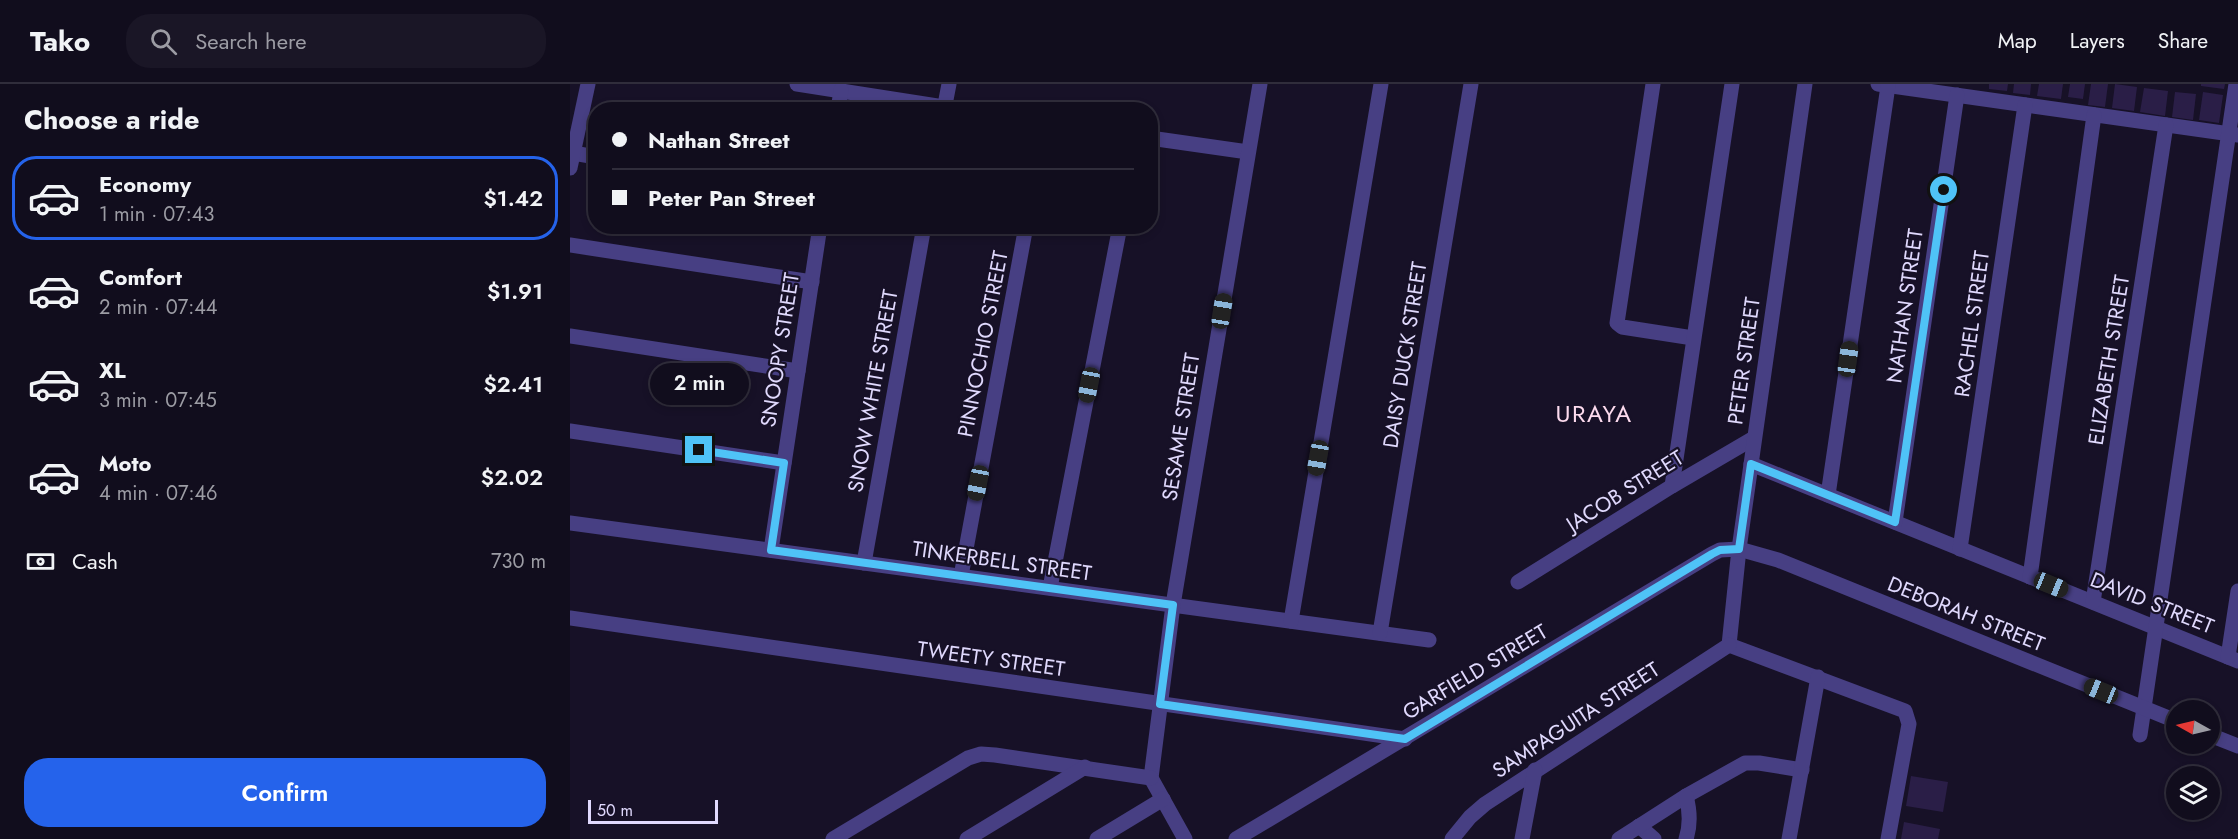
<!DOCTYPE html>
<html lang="en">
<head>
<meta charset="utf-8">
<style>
	:root { --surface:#110d1d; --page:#1a1626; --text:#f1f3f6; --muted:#9c9ca4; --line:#302d3b; --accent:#2563eb }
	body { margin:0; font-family:Jost,sans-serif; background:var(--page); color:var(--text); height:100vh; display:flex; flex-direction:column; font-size:22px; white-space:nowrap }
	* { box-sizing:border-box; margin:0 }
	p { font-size:20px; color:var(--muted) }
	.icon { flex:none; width:33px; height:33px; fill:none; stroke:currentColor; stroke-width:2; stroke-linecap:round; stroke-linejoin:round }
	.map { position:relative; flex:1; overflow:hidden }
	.drawer { display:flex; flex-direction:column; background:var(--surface); width:570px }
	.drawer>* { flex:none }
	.hud { position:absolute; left:18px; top:18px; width:570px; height:132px; border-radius:24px; box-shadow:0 3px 9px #0003,0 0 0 2px var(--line); display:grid; align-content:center; height:132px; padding:0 24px; background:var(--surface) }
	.needle { width:39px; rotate:278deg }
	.controls { position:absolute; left:1596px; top:616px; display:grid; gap:12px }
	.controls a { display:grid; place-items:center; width:54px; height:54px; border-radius:50%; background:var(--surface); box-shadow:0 3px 9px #0003,0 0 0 2px var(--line); font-size:30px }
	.scale { position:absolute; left:18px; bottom:15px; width:130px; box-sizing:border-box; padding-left:6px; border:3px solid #e0d9fd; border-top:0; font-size:16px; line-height:21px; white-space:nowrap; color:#e0d9fd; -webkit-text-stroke:4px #171127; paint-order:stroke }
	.end { position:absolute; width:27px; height:27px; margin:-14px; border:8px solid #4fc3f7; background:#111; box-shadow:0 0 0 3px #111 }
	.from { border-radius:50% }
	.bubble { position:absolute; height:42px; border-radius:21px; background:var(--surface); box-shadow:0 3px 9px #0003,0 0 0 2px var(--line); font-size:20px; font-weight:600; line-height:42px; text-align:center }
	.car { position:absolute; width:18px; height:36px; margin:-18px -9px; border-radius:8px; box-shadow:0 0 4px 2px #0007; background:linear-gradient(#222 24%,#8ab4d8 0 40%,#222 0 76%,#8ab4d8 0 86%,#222 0) }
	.hud b { display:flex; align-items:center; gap:21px; height:57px; font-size:22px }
	.hud b+b { border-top:2px solid var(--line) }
	.hud i { width:15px; height:15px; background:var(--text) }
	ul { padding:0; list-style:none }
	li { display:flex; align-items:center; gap:18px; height:84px; margin:0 12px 9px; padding:0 12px; border:3px solid transparent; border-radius:24px }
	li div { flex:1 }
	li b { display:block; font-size:22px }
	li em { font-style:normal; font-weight:600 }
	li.on { border-color:var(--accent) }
	li>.icon { width:54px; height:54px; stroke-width:1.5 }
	h2 { padding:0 24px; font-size:27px; line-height:72px }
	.pay { display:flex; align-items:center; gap:15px; height:66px; padding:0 24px; font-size:22px }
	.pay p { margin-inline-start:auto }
	.action { display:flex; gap:12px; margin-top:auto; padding:12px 24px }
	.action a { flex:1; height:69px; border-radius:24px; background:var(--accent); color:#fff; font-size:24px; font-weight:600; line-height:69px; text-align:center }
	header { display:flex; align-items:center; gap:36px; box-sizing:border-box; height:84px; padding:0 30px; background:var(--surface); border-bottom:2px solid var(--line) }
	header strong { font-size:28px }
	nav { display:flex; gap:33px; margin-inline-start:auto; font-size:21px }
	.search { width:420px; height:54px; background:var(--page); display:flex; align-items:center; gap:15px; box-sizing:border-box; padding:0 21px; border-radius:24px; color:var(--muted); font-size:22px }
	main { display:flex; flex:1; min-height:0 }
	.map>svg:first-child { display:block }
</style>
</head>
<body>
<header>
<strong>Tako</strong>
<div class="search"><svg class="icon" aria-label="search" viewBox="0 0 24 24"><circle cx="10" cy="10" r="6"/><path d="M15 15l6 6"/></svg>Search here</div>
<nav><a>Map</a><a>Layers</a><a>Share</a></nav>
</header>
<main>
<section class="drawer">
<h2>Choose a ride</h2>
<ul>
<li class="on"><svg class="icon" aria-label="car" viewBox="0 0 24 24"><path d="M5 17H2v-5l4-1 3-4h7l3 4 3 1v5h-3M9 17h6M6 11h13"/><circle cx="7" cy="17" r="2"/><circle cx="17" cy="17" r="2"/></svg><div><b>Economy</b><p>1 min · 07:43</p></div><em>$1.42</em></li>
<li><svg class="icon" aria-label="car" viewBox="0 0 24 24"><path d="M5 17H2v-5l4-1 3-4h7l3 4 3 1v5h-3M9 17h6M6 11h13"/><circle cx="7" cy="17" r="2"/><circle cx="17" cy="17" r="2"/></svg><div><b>Comfort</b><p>2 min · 07:44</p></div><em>$1.91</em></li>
<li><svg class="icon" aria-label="car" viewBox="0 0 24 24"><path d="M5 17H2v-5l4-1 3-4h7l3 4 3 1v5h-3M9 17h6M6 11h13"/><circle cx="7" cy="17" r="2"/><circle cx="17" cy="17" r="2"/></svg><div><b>XL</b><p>3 min · 07:45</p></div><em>$2.41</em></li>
<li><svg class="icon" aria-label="car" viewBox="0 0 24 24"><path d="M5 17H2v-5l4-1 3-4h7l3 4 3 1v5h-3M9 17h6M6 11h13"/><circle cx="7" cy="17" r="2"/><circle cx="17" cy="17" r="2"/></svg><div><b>Moto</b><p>4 min · 07:46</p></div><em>$2.02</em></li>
</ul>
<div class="pay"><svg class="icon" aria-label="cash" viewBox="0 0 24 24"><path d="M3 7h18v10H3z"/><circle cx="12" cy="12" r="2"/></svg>Cash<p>730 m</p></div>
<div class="action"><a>Confirm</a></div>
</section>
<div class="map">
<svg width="1668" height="755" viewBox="0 0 1668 755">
	<rect width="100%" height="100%" fill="#171127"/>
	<g fill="#2a1e47">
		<path d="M 1419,0 L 1438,0 L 1437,7 L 1419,5 Z"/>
		<path d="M 1444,0 L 1461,0 L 1460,11 L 1443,9 Z"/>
		<path d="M 1469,0 L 1493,0 L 1491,15 L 1467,12 Z"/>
		<path d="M 1500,0 L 1515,0 L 1513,15 L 1498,13 Z"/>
		<path d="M 1521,0 L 1538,0 L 1535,23 L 1518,21 Z"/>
		<path d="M 1545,0 L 1567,3 L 1564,27 L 1542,24 Z"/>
		<path d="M 1631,0 L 1655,0 L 1654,5 L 1631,2 Z"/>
		<path d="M 1574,4 L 1598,7 L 1595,32 L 1570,28 Z"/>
		<path d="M 1605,8 L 1626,10 L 1623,36 L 1602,33 Z"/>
		<path d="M 1633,8 L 1653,11 L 1649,39 L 1629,36 Z"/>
		<path d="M 1341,692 L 1378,698 L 1373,728 L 1336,722 Z"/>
		<path d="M 1334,738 L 1370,745 L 1368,755 L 1331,755 Z"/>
	</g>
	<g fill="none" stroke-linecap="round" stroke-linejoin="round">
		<g stroke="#473f83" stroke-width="15">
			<path d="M 227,0 L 393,26"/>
			<path d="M 1083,0 L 1047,239 L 1052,243 L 1123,254"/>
			<path d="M 1308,0 L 1668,51"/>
			<path d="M 268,26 L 271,6"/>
			<path d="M 374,26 L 379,0"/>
			<path d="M 580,54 L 678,68"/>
			<path d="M 3,69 L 26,73"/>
			<path d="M 0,84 L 18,0"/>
			<path d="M 0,161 L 242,198"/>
			<path d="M 0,252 L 228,287"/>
			<path d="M 0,347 L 214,379"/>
			<path d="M 1181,380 L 1668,577"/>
			<path d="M 1102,402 L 1162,0"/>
			<path d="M 1258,411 L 1318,2"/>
			<path d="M 1325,438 L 1387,11"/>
			<path d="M 0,439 L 859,556"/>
			<path d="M 1390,465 L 1455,21"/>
			<path d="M 201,466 L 250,142"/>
			<path d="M 294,479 L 354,142"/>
			<path d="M 391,492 L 456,142"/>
			<path d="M 1460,493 L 1524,31"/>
			<path d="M 948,498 L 1102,402 L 1184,354"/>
			<path d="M 480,504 L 550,142"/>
			<path d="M 1523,518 L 1596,41"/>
			<path d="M 0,534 L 835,655"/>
			<path d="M 721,537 L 811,0"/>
			<path d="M 810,549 L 901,0"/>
			<path d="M 1159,561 L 1169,465 L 1235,0"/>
			<path d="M 1159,561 L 1335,627 L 1339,640 L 1318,755"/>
			<path d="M 1658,573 L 1668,507"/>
			<path d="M 1570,651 L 1666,0"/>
			<path d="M 1640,651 L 1668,662"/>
			<path d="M 581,694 L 603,521 L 690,0"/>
			<path d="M 581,694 L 615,755"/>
			<path d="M 1069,742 L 1084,755"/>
			<path d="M 263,755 L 398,674 L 411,670 L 425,671 L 581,694"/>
			<path d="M 397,755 L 515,683"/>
			<path d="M 527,755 L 593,715"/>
			<path d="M 666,755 L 1142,470 L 1150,466 L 1169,465 L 1208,476 L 1606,637"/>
			<path d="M 882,755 L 900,733 L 915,720 L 1159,561"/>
			<path d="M 952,755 L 965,686"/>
			<path d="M 1049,755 L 1116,712 L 1175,679 L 1189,679 L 1232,686"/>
			<path d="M 1116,755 C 1121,740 1120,727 1116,712"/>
			<path d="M 1219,755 L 1248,593"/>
		</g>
	</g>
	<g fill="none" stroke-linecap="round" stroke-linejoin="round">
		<path stroke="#4fc3f7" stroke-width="8" d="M 129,366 L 214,379 L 201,466 L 603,521 L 590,620 L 835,655 L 1142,470 L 1150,466 L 1169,465 L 1181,380 L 1325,438 L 1374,106"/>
	</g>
	<g text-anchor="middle" stroke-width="4.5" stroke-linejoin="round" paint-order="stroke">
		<g font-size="21" fill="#e0d9fd" stroke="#171127">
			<text transform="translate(1335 222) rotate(-82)" y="7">NATHAN STREET</text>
			<text transform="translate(1402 240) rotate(-82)" y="7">RACHEL STREET</text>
			<text transform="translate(413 260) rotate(-79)" y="7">PINNOCHIO STREET</text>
			<text transform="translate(210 266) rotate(-81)" y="7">SNOOPY STREET</text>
			<text transform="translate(835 271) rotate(-81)" y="7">DAISY DUCK STREET</text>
			<text transform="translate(1539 276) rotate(-81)" y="7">ELIZABETH STREET</text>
			<text transform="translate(1174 277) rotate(-82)" y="7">PETER STREET</text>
			<text transform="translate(303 307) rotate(-80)" y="7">SNOW WHITE STREET</text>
			<text transform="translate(611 343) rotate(-81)" y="7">SESAME STREET</text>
			<text transform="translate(1055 407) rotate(-32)" y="7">JACOB STREET</text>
			<text transform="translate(432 477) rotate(8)" y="7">TINKERBELL STREET</text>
			<text transform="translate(1582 519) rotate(22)" y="7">DAVID STREET</text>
			<text transform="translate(1396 530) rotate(22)" y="7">DEBORAH STREET</text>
			<text transform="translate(421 575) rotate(8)" y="7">TWEETY STREET</text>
			<text transform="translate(905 588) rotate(-31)" y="7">GARFIELD STREET</text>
			<text transform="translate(1006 636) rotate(-33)" y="7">SAMPAGUITA STREET</text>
		</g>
		<g font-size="24" letter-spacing="1.5" fill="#fddbee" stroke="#171127">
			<text x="1024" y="338">URAYA</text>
		</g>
	</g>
</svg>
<div class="controls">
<a><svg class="needle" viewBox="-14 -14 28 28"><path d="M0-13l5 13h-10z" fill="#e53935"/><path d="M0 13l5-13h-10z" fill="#9c9ca4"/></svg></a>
<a><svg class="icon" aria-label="layers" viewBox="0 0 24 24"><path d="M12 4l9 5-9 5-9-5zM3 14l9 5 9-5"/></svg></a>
</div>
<div class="scale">50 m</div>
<i class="end from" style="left:1374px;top:106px"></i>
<i class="end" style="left:129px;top:366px"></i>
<div class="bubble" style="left:80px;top:279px;width:99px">2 min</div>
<i class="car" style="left:652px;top:227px;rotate:9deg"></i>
<i class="car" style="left:1278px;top:275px;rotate:8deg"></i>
<i class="car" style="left:519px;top:301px;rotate:191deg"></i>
<i class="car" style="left:748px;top:374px;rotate:190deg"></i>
<i class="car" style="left:408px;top:399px;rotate:191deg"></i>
<i class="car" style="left:1481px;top:501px;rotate:112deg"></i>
<i class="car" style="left:1531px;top:607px;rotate:292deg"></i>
<div class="hud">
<b><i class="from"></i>Nathan Street</b>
<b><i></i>Peter Pan Street</b>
</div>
</div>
</main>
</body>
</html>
